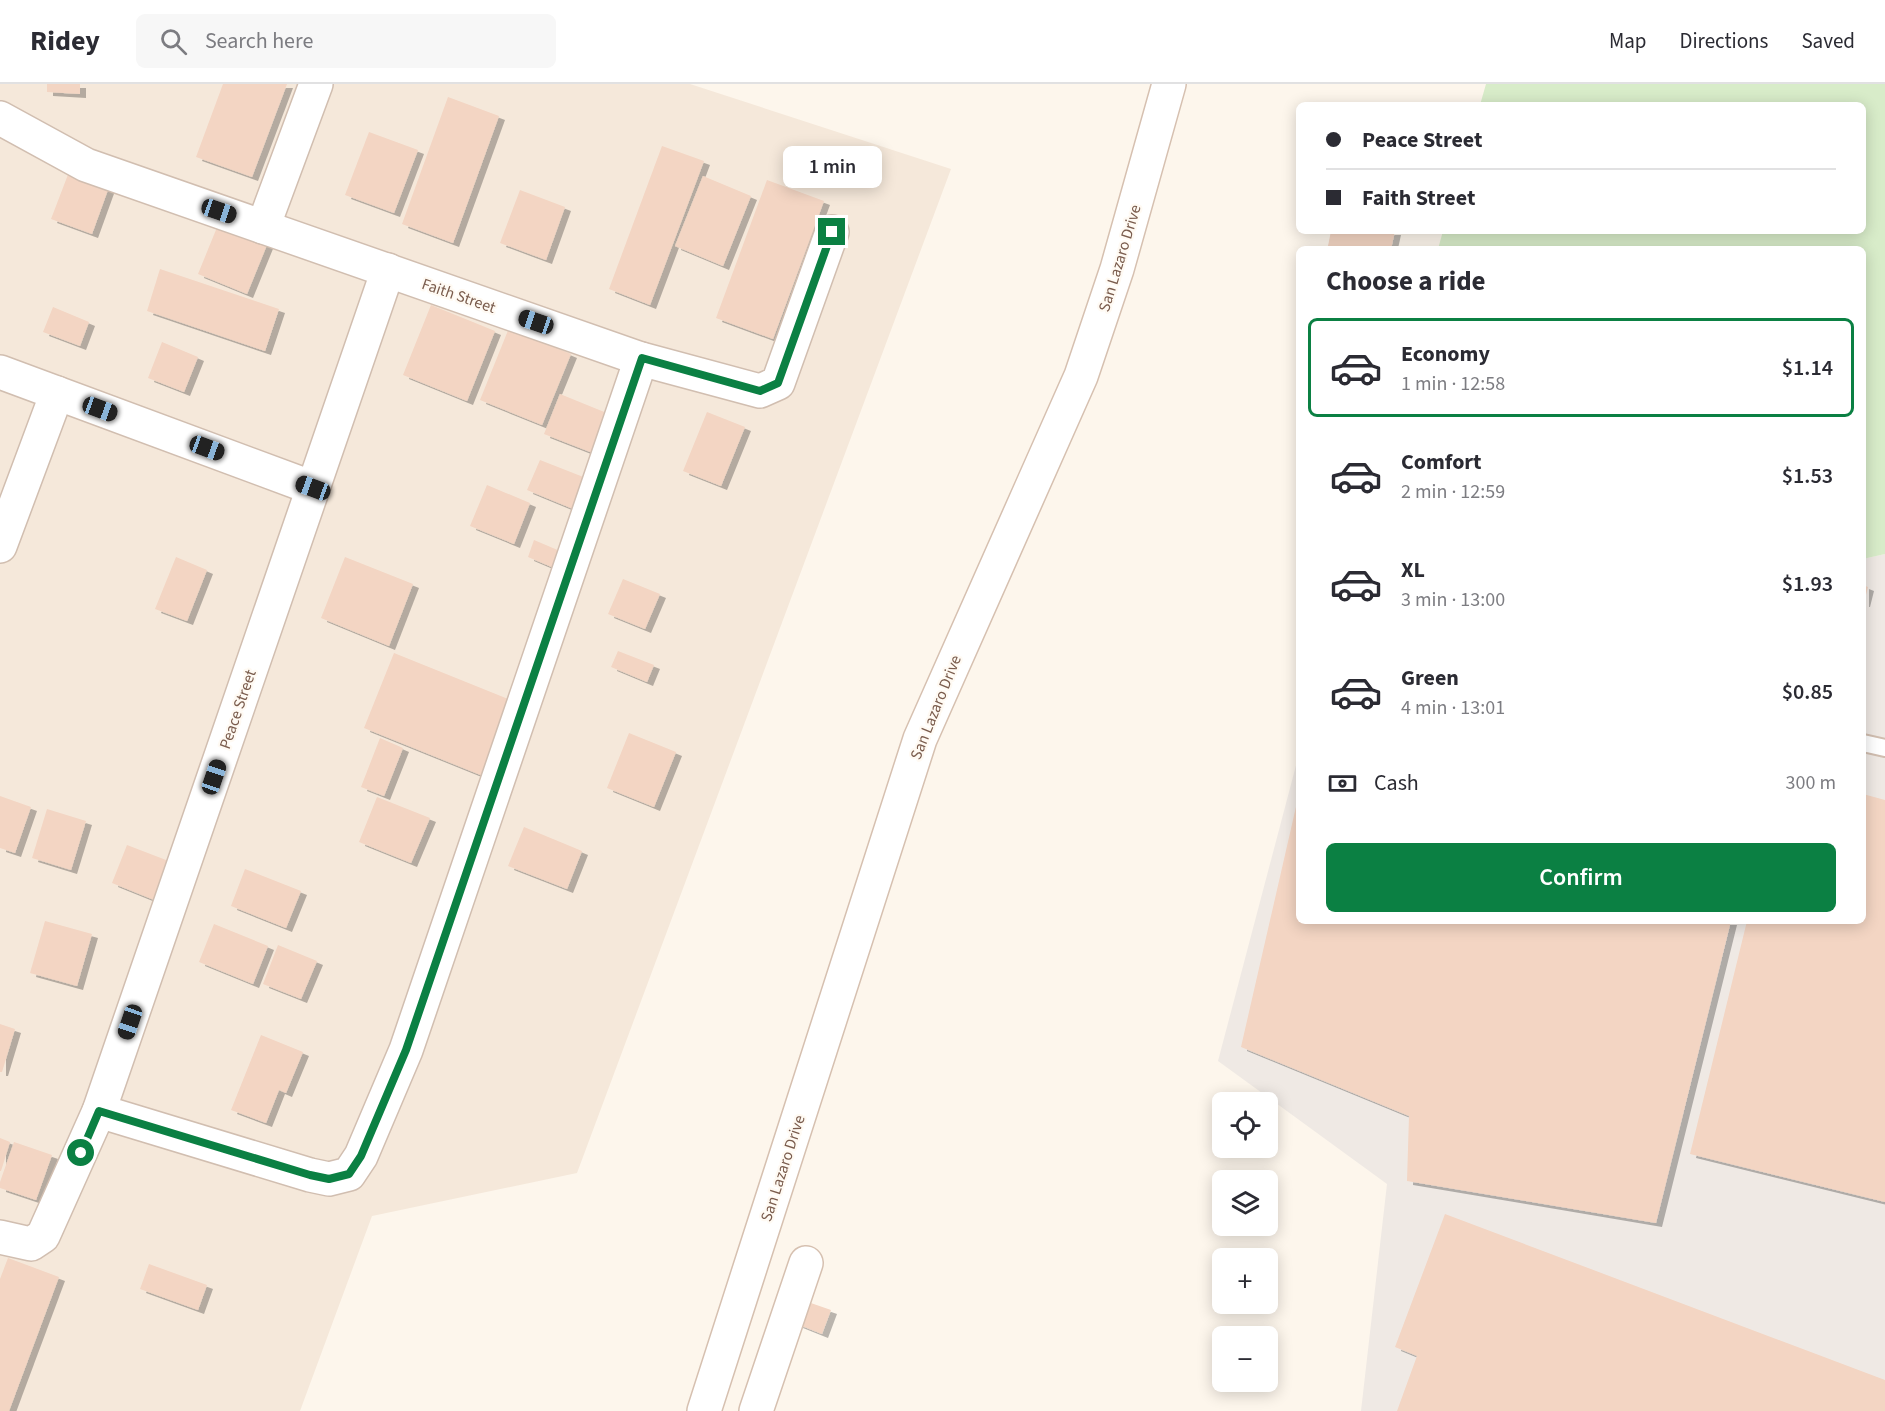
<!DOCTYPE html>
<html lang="en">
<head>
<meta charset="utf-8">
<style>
	:root { --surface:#fff; --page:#f7f7f7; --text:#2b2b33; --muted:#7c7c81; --line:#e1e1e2; --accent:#0b8043 }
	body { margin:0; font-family:"Source Sans 3",sans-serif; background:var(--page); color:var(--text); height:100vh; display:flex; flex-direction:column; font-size:22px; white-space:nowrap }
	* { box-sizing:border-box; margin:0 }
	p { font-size:20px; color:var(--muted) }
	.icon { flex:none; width:33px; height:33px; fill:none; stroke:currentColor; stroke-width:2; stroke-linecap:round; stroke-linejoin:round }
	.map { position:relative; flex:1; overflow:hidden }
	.side { position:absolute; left:1296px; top:162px; width:570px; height:678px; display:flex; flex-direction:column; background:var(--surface); border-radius:9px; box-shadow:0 3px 15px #0003 }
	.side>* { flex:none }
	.banner { position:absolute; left:1296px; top:18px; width:570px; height:132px; border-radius:9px; box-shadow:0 3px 15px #0003; display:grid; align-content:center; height:132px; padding:0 30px; background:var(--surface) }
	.controls { position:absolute; left:1212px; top:1008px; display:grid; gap:12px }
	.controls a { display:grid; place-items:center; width:66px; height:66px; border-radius:9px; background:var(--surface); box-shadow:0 3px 15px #0003; font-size:30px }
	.end { position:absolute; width:27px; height:27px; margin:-14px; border:8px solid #0b8043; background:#fff; box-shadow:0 0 0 3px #fff }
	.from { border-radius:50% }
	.bubble { position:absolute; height:42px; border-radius:9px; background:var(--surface); box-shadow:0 3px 15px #0003; font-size:20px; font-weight:600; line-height:42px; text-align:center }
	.car { position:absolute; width:18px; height:36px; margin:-18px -9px; border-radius:8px; box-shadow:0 0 4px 2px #0007; background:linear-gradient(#222 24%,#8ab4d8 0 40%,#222 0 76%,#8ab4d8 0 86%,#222 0) }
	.banner b { display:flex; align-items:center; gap:21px; height:57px; font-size:22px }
	.banner b+b { border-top:2px solid var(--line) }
	.banner i { width:15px; height:15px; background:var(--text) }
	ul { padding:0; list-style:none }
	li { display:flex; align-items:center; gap:18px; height:99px; margin:0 12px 9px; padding:0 18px; border:3px solid transparent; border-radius:9px }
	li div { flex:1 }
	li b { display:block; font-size:22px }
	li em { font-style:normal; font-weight:600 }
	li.selected { border-color:var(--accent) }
	li>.icon { width:54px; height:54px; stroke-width:1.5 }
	h2 { padding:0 30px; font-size:27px; line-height:72px }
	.pay { display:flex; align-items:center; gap:15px; height:66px; padding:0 30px; font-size:22px }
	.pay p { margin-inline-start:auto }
	.button { display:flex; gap:12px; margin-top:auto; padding:12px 30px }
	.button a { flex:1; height:69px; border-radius:9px; background:var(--accent); color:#fff; font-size:24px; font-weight:600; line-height:69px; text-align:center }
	header { display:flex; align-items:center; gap:36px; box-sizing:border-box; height:84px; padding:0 30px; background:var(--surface); border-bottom:2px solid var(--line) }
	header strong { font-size:28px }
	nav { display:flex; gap:33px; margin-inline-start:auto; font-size:21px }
	.search { width:420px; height:54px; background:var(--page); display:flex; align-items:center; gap:15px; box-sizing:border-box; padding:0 21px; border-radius:9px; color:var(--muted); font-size:22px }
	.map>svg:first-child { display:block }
</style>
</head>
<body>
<header>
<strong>Ridey</strong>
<div class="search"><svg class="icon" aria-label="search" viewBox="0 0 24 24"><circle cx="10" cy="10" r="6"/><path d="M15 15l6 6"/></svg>Search here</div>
<nav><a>Map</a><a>Directions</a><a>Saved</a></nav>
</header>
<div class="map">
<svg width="1885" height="1327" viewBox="0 0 1885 1327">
	<defs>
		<filter id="shadow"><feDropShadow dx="6" dy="4" stdDeviation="0" flood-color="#0004"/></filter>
	</defs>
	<rect width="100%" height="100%" fill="#fdf6ec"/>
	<path fill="#f5e8da" d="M 0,0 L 690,0 L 951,85 L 577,1089 L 372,1132 L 300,1327 L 0,1327 Z"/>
	<path fill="#efe9e4" d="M 1885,470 L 1885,1327 L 1361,1327 L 1387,1100 L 1218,977 L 1299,670 L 1299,837 L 1863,837 L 1863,475 Z"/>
	<path fill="#d8ecc9" d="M 1486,0 L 1885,0 L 1885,470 L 1863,475 L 1863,165 L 1438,165 L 1443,147 L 1863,147 L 1863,21 L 1480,21 Z"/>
	<g fill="#f3d5c3" filter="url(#shadow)">
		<path d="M 47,0 L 80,0 L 80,10 L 47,8 Z"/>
		<path d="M 223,0 L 287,0 L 252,93 L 196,73 Z"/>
		<path d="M 448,13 L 499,32 L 453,159 L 402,140 Z"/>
		<path d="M 369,48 L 418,66 L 394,129 L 345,111 Z"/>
		<path d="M 662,62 L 704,77 L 650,221 L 609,205 Z"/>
		<path d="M 69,88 L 109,103 L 92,150 L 51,135 Z"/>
		<path d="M 703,92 L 751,112 L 723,182 L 675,162 Z"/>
		<path d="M 767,96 L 824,117 L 773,255 L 716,234 Z"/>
		<path d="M 520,106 L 565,123 L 546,176 L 500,159 Z"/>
		<path d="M 220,136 L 269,156 L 247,210 L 198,190 Z"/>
		<path d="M 1331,147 L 1395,147 L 1391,165 L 1342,165 L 1328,162 Z"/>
		<path d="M 160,185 L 279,225 L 265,267 L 147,227 Z"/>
		<path d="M 431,221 L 495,247 L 467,317 L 403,291 Z"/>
		<path d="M 53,223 L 89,238 L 80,262 L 43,248 Z"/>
		<path d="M 509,244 L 571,270 L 542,341 L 480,316 Z"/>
		<path d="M 162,258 L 198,273 L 184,308 L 148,294 Z"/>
		<path d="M 560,310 L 619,334 L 603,373 L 544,350 Z"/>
		<path d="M 707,328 L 745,343 L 721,402 L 683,387 Z"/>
		<path d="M 540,376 L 591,396 L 578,427 L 527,406 Z"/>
		<path d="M 487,401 L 530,419 L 514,460 L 470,442 Z"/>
		<path d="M 534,456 L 567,470 L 561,487 L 528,473 Z"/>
		<path d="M 176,473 L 207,486 L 187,537 L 155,525 Z"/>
		<path d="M 345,473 L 413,500 L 389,562 L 321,534 Z"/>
		<path d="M 623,495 L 660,510 L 645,545 L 608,530 Z"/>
		<path d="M 1863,501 L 1868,503 L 1864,519 L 1863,519 Z"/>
		<path d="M 618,567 L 654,581 L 647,598 L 611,583 Z"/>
		<path d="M 394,569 L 513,617 L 483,692 L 364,644 Z"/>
		<path d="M 629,649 L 676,668 L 654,723 L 607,704 Z"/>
		<path d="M 380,654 L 403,664 L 384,712 L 361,703 Z"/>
		<path d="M 1863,710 L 1885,716 L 1885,1118 L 1690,1070 L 1747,837 L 1863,837 Z"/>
		<path d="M 0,712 L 31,723 L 15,769 L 0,764 Z"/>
		<path d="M 377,713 L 430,734 L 411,779 L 359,758 Z"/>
		<path d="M 1298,714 L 1299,837 L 1731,837 L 1656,1139 L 1407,1097 L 1409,1032 L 1241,963 Z"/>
		<path d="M 47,725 L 86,737 L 71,786 L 32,774 Z"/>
		<path d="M 524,743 L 582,767 L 567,805 L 508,782 Z"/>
		<path d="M 127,761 L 179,781 L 164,820 L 112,799 Z"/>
		<path d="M 245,785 L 301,807 L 286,844 L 231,822 Z"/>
		<path d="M 45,837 L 92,850 L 77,902 L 30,889 Z"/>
		<path d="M 214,840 L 268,862 L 253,900 L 199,878 Z"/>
		<path d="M 278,861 L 317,877 L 301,915 L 263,900 Z"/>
		<path d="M 0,940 L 15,945 L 2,988 L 0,988 Z"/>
		<path d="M 261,951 L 303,968 L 286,1009 L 279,1006 L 266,1039 L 231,1026 Z"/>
		<path d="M 0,1054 L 10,1058 L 1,1087 L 0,1087 Z"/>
		<path d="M 14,1058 L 52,1071 L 36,1116 L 0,1104 L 0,1098 Z"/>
		<path d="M 1445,1130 L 1885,1296 L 1885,1327 L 1397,1327 L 1417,1272 L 1395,1263 Z"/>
		<path d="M 8,1174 L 59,1193 L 9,1327 L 0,1327 L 0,1195 Z"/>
		<path d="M 149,1180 L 207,1201 L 198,1226 L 140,1205 Z"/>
		<path d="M 805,1217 L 831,1226 L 822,1250 L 797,1240 Z"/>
	</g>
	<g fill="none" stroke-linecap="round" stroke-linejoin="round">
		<g stroke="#d1beb0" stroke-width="20">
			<path id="lane" d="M 1863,659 L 1885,664"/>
		</g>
		<g stroke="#d1beb0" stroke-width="36">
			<g id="street">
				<path d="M 0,34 L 86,81 L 641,275 L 760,307 L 778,299 L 832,148"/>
				<path d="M 263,143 L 316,0"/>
				<path d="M 0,288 L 313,404"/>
				<path d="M 0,462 L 57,309"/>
				<path d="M 99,1027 L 310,1091 L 329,1095 L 349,1090 L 361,1072 L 406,966 L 641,275"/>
				<path d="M 0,1153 L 31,1160 L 43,1152 L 99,1027 L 388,186"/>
			</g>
		</g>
		<g stroke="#d6c0b0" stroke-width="36">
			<g id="secondary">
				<path d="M 704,1327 L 920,655 L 1081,292 L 1117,185 L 1169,0"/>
				<path d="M 756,1327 L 806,1179"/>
			</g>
		</g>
		<use href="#lane" stroke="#fff" stroke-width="16"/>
		<use href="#street" stroke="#fff" stroke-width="33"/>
		<use href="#secondary" stroke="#fff" stroke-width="33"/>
	</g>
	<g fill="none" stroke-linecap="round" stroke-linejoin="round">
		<path stroke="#0b8043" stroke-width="8" d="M 81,1069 L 99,1027 L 310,1091 L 329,1095 L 349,1090 L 361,1072 L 406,966 L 642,274 L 760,307 L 778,299 L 832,148"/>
	</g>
	<g text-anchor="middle" stroke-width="4.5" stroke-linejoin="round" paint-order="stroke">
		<g font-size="16" fill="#7a5c4d" stroke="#fffaf3">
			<text transform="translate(1119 174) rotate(-73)" y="6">San Lazaro Drive</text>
			<text transform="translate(459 211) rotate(19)" y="6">Faith Street</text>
			<text transform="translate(935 623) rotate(-68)" y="6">San Lazaro Drive</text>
			<text transform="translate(237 625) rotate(-71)" y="6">Peace Street</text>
			<text transform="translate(782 1084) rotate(-72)" y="6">San Lazaro Drive</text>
		</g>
	</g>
</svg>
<div class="controls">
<a><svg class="icon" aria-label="locate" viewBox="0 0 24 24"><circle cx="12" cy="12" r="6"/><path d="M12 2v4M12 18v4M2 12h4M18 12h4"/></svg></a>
<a><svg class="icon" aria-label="layers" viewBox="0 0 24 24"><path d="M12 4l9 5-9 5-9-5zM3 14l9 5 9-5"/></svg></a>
<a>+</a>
<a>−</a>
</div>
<i class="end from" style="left:81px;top:1069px"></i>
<i class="end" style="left:832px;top:148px"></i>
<div class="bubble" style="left:783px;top:62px;width:99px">1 min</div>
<i class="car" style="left:219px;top:127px;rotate:109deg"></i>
<i class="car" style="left:536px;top:238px;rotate:289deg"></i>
<i class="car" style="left:100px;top:325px;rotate:110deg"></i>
<i class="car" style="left:207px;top:364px;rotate:110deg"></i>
<i class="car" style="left:313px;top:404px;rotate:290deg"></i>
<i class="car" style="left:214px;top:693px;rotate:19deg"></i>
<i class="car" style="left:130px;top:938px;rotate:199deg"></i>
<div class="banner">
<b><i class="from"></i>Peace Street</b>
<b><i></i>Faith Street</b>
</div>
<section class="side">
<h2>Choose a ride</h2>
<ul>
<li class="selected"><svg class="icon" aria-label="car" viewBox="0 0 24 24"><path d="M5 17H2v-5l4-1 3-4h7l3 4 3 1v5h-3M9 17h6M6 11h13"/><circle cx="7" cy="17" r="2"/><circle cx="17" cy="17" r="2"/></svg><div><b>Economy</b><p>1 min · 12:58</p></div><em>$1.14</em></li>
<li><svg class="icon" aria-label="car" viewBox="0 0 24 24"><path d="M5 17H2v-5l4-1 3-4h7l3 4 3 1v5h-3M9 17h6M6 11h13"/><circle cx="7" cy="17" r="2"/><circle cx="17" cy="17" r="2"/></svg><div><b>Comfort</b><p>2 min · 12:59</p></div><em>$1.53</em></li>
<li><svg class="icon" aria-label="car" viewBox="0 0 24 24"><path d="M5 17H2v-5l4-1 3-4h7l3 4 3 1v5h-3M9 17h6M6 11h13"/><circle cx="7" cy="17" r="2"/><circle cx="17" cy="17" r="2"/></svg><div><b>XL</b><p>3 min · 13:00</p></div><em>$1.93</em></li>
<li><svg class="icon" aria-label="car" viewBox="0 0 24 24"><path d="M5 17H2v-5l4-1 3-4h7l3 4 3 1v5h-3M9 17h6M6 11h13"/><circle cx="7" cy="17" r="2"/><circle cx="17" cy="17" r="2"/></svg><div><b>Green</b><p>4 min · 13:01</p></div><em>$0.85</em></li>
</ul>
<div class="pay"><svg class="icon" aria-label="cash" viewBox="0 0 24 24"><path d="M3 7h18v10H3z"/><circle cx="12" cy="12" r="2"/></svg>Cash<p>300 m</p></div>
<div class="button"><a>Confirm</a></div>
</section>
</div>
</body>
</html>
